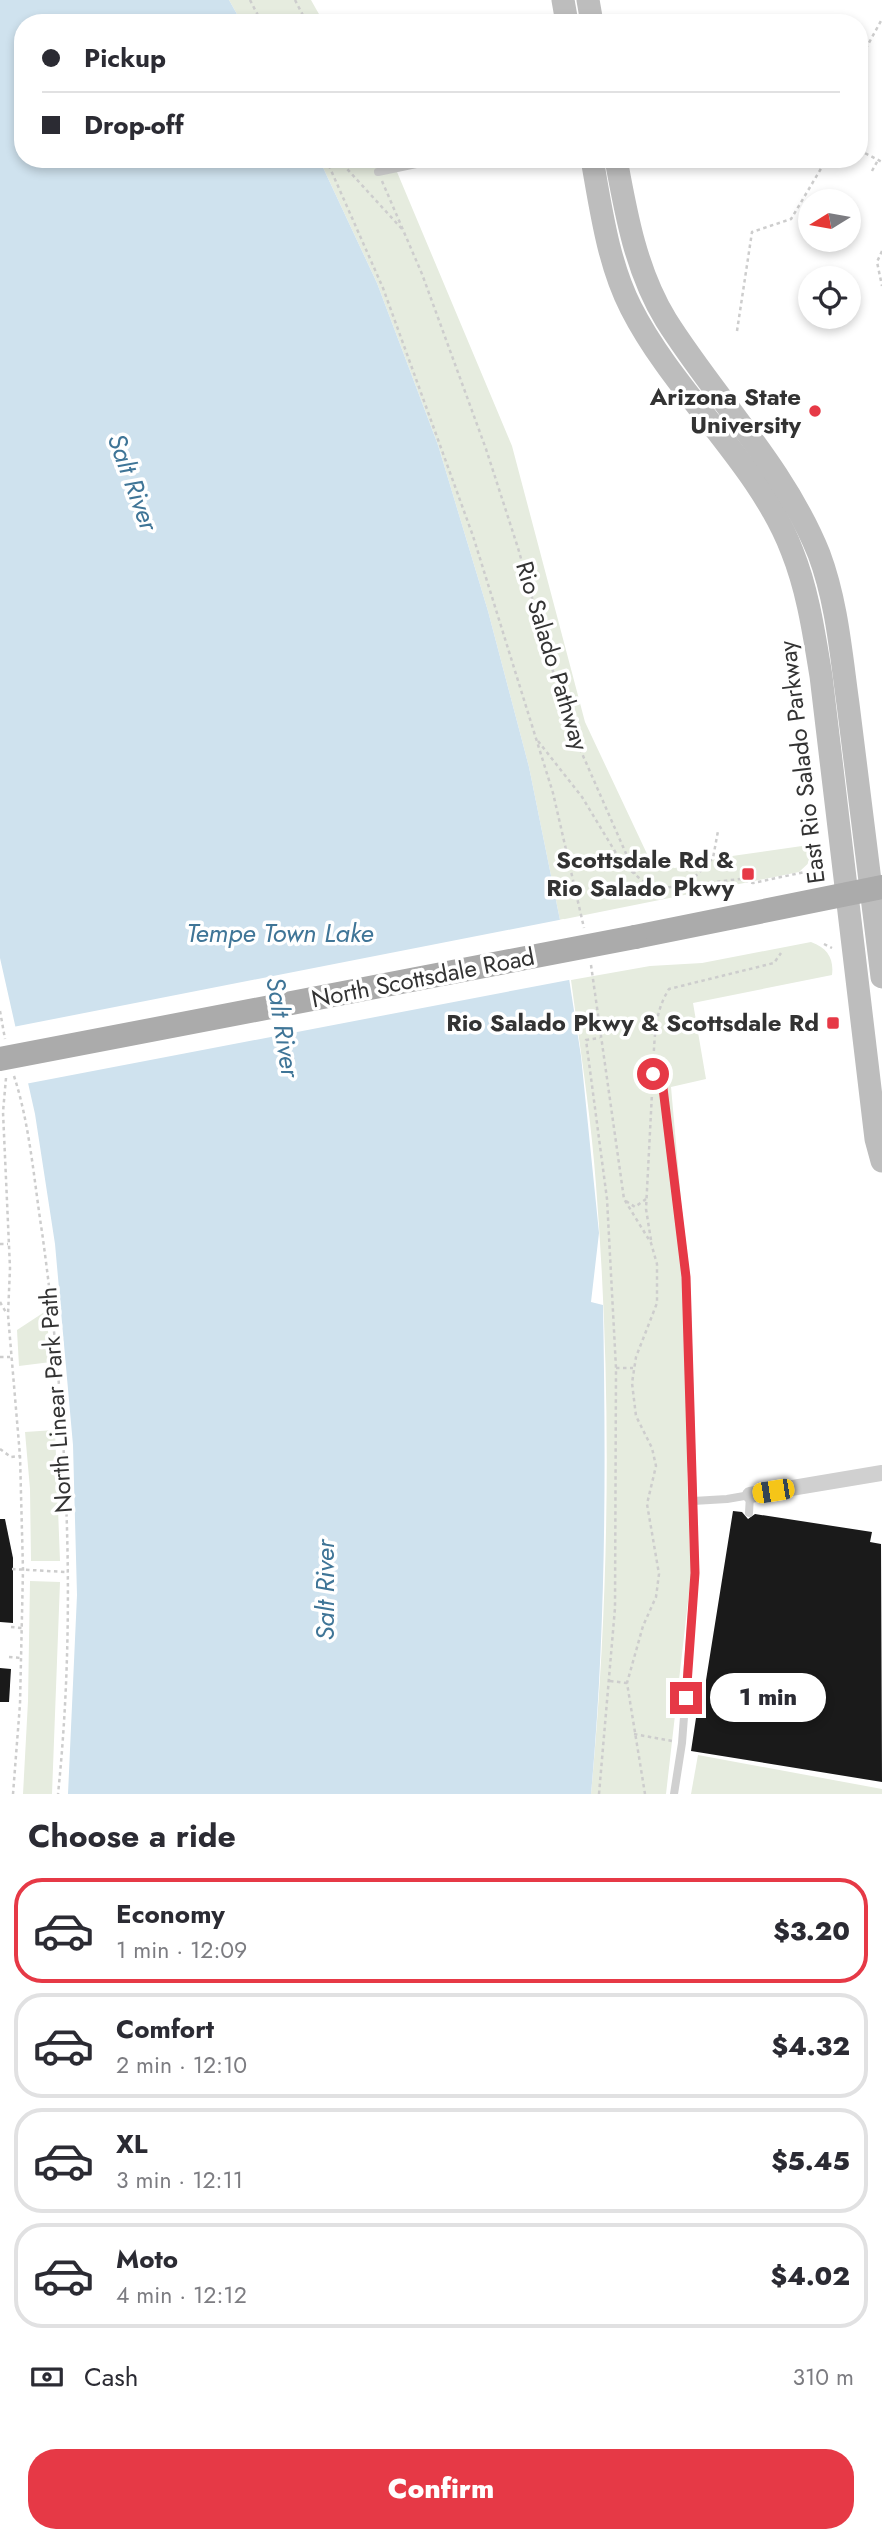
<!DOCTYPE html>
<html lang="en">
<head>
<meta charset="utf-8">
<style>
	:root { --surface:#fff; --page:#f7f7f7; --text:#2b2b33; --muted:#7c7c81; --line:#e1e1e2; --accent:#e63946 }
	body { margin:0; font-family:Jost,sans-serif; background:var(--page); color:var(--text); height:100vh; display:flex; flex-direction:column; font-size:26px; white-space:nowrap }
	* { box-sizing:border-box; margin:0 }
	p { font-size:23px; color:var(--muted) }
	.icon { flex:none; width:38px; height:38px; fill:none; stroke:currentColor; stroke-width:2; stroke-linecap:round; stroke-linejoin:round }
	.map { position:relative; height:1794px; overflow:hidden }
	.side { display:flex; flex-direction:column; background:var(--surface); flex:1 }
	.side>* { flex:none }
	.hud { position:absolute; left:14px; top:14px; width:854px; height:154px; border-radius:28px; box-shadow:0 4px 10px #0003; display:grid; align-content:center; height:154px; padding:0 28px; background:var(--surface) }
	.needle { width:46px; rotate:259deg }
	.controls { position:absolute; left:798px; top:189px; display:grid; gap:14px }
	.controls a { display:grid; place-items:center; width:63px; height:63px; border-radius:50%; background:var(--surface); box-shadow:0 4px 10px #0003; font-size:35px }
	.end { position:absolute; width:32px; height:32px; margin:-16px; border:9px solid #e63946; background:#fff; box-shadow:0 0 0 4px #fff }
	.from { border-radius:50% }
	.bubble { position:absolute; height:49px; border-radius:24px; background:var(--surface); box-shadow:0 4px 10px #0003; font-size:23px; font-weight:800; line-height:49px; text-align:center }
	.car { position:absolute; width:21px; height:42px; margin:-21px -10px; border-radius:9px; box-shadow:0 0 5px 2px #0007; background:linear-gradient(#f5c518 24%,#345 0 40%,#f5c518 0 76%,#345 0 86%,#f5c518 0) }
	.hud b { display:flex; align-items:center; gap:24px; height:66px; font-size:26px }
	.hud b+b { border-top:2px solid var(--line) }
	.hud i { width:18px; height:18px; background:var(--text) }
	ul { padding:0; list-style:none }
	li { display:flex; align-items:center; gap:21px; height:105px; margin:0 14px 10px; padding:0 14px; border:4px solid var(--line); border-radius:28px }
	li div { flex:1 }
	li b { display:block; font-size:26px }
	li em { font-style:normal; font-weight:800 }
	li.on { border-color:var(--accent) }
	li>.icon { width:63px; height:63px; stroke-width:1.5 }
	h2 { padding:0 28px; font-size:32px; line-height:84px }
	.pay { display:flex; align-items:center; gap:18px; height:77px; padding:0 28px; font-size:26px }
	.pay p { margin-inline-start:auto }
	.primary-button { display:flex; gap:14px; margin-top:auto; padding:14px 28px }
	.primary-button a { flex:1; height:80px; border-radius:28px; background:var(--accent); color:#fff; font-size:28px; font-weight:800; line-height:80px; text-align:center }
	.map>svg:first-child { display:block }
</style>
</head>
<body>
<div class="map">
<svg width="882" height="1794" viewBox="0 0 882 1794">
	<rect width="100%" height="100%" fill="#fff"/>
	<g fill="#e6ecdf">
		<path d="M 229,0 L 311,0 L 324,23 L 242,23 Z"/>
		<path d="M 319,159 L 392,160 L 512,446 L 585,722 L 648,856 L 657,865 L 675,868 L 725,857 L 809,845 L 814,858 L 799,872 L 560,920 L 529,767 L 488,611 L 438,445 L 377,283 Z"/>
		<path d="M 811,942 C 828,948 834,959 832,975 L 693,1003 L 706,1079 L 671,1087 L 688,1278 L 687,1478 L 691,1575 L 666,1794 L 591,1794 C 610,1592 612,1387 596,1185 C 591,1116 580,1048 571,980 L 650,966 L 702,963 Z"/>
		<path d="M 46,1311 L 51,1362 L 19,1366 L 17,1330 Z"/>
		<path d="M 55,1430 L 60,1561 L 31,1561 L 30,1489 L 25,1432 Z"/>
		<path d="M 30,1581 L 60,1582 L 52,1794 L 23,1794 L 28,1701 Z"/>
		<path d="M 698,1755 L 882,1789 L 882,1794 L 691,1794 Z"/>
	</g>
	<path fill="#cfe2ee" d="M 0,0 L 229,0 L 242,23 L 23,23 L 23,159 L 319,159 L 377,283 L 438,445 L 488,611 L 529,767 L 560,920 L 581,1056 L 599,1233 L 591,1302 L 603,1305 C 606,1469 606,1631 591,1794 L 68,1794 L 77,1595 L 73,1445 L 55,1244 L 35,1114 L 0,958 Z"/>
	<path fill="#fff" d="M 564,919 L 574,979 L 25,1084 L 13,1027 Z"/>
	<g fill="#1a1a1a">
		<path d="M 733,1511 L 742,1512 L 748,1519 L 755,1514 L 872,1532 L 870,1542 L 881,1544 L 882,1782 L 691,1751 L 699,1698 L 703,1699 Z"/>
		<path d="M 0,1519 L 5,1519 L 13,1558 L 13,1623 L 0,1622 Z"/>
		<path d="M 0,1668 L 11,1669 L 9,1702 L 0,1702 Z"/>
	</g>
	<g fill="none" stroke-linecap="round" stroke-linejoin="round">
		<g stroke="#cdcdcd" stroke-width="2.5" stroke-dasharray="3.5 3.5" stroke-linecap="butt">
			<path d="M 250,0 L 262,23"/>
			<path d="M 295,0 L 307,23"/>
			<path d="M 859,61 L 882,19"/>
			<path d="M 859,150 L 882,162"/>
			<path d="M 326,159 L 383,288 L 473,536 L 553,793 L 584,928"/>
			<path d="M 338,159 L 402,229"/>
			<path d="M 872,171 L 878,160"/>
			<path d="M 382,181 L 422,274 L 486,449 L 518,548 L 566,717 L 635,874"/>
			<path d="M 882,251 L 877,262 L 882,286"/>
			<path d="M 737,331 L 752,232 L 791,219 L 822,167 L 823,159"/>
			<path d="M 538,741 L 582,797 L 622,863 L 646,884 L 662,888 L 740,879 L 753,883 L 814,870 L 820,866"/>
			<path d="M 690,882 L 713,858 L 718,831"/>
			<path d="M 824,944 L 832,948"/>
			<path d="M 591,965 L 624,1199 L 651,1243 L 657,1264 L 657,1303 L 636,1357 L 632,1383 L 636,1416 L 652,1448 L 656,1466 L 647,1504 L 659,1574 L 656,1597 L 643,1626 L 627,1683 L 645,1794"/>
			<path d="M 0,1011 L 5,1039"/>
			<path d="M 653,1065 C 655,1037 654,1013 669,989 L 774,963 L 781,953"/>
			<path d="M 14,1076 C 30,1125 34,1181 42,1232 C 67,1412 77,1613 58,1794"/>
			<path d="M 6,1078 L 3,1112 L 10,1268 L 8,1315 L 20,1456 L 23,1570 L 20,1704 L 13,1794"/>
			<path d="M 626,1201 L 635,1207 L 646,1199"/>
			<path d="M 651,1240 L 646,1209 L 652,1093"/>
			<path d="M 0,1244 L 8,1244"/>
			<path d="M 0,1302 L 7,1314"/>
			<path d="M 0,1357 L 10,1357"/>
			<path d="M 616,1368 L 633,1368"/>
			<path d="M 0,1449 L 11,1457 L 20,1456"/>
			<path d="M 12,1569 L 66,1572"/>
			<path d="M 11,1627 L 22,1628"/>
			<path d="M 9,1657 L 21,1658"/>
			<path d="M 610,1681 L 627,1683"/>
			<path d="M 634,1734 L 672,1741"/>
			<path d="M 599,1794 L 615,1608 L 616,1368 L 607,1199 L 586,1040 L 600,1038"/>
		</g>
		<g stroke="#d0d0d0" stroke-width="8">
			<path d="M 378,172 L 440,159"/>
			<path d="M 653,1074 L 663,1088 L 686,1277 L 695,1573 L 682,1743 L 674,1794"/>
			<path d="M 693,1501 L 727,1499 L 750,1495 L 749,1513"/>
		</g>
		<path stroke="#d0d0d0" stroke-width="16" d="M 750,1495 L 882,1473"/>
		<g stroke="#bdbdbd" stroke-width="23">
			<path d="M 563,0 L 567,23"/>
			<path d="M 588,0 L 592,23"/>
			<path d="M 592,159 C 601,209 608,263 631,308 C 674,393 759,464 792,551 C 808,591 814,634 821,676 L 876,1139 L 882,1161"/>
			<path d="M 616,159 C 626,214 636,271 666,320 C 715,398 784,467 819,554 C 837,602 841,654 848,704 C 860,795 870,886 882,977"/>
		</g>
		<path stroke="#ababab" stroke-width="24" d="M 635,937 L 882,887"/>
		<path stroke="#ababab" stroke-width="24" d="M 0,1059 L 635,937"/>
	</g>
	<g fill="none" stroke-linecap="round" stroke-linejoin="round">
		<path stroke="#e63946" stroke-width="9" d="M 653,1074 L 663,1088 L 686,1277 L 695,1573 L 686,1698"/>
	</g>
	<g fill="#e63946" stroke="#fff" stroke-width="2.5">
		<circle cx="815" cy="411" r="7"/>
		<rect x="741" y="867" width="14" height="14" rx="3.5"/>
		<rect x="826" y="1016" width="14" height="14" rx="3.5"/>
	</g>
	<g text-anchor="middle" stroke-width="7" stroke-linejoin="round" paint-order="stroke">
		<g font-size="24" font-weight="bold" fill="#333" stroke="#fff" text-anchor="end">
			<text x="801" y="405">Arizona State<tspan x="801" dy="28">University</tspan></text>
			<text x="734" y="868">Scottsdale Rd &amp;<tspan x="734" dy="28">Rio Salado Pkwy</tspan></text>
			<text x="819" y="1031">Rio Salado Pkwy &amp; Scottsdale Rd</text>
		</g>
		<g font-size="24" fill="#333" stroke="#fff">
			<text transform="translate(552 656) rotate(73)" y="8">Rio Salado Pathway</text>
			<text transform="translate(802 762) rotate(-97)" y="8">East Rio Salado Parkway</text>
			<text transform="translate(423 978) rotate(-11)" y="8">North Scottsdale Road</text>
			<text transform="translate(56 1400) rotate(-94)" y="8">North Linear Park Path</text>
		</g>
		<g font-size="26" font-style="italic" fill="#3f7597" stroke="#fff">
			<text transform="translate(133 482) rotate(70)" y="9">Salt River</text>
			<text x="280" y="942">Tempe Town Lake</text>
			<text transform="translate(283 1027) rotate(81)" y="9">Salt River</text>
			<text transform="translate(325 1590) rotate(-90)" y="9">Salt River</text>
		</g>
	</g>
</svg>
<div class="controls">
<a><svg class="needle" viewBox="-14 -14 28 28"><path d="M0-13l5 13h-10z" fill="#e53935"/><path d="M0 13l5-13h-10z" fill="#7c7c81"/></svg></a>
<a><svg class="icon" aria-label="locate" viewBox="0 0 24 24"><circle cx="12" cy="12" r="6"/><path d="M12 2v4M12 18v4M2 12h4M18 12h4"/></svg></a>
</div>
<i class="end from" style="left:653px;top:1074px"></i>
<i class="end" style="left:686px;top:1698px"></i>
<div class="bubble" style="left:710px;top:1673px;width:116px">1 min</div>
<i class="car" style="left:773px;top:1491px;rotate:261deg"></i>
<div class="hud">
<b><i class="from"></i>Pickup</b>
<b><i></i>Drop-off</b>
</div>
</div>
<section class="side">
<h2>Choose a ride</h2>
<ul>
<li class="on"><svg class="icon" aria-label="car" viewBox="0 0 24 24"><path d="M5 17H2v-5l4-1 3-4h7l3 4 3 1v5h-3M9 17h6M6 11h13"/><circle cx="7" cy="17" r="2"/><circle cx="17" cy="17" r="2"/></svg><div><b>Economy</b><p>1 min · 12:09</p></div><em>$3.20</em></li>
<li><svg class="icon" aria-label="car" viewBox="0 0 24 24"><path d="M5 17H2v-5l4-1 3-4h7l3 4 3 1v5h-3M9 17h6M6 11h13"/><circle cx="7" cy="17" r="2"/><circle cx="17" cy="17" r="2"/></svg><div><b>Comfort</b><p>2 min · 12:10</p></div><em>$4.32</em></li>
<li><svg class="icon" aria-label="car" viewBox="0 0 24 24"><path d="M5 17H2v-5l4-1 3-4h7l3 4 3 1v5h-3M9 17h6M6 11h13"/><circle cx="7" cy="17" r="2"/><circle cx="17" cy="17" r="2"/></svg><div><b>XL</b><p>3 min · 12:11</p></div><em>$5.45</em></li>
<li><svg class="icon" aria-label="car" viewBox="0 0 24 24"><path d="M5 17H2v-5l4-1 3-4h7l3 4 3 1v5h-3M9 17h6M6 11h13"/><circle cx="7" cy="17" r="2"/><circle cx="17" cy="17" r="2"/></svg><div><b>Moto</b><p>4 min · 12:12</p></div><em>$4.02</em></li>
</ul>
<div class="pay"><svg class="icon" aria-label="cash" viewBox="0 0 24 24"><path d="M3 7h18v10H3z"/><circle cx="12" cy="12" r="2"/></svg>Cash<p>310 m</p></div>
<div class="primary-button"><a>Confirm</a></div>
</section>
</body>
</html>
